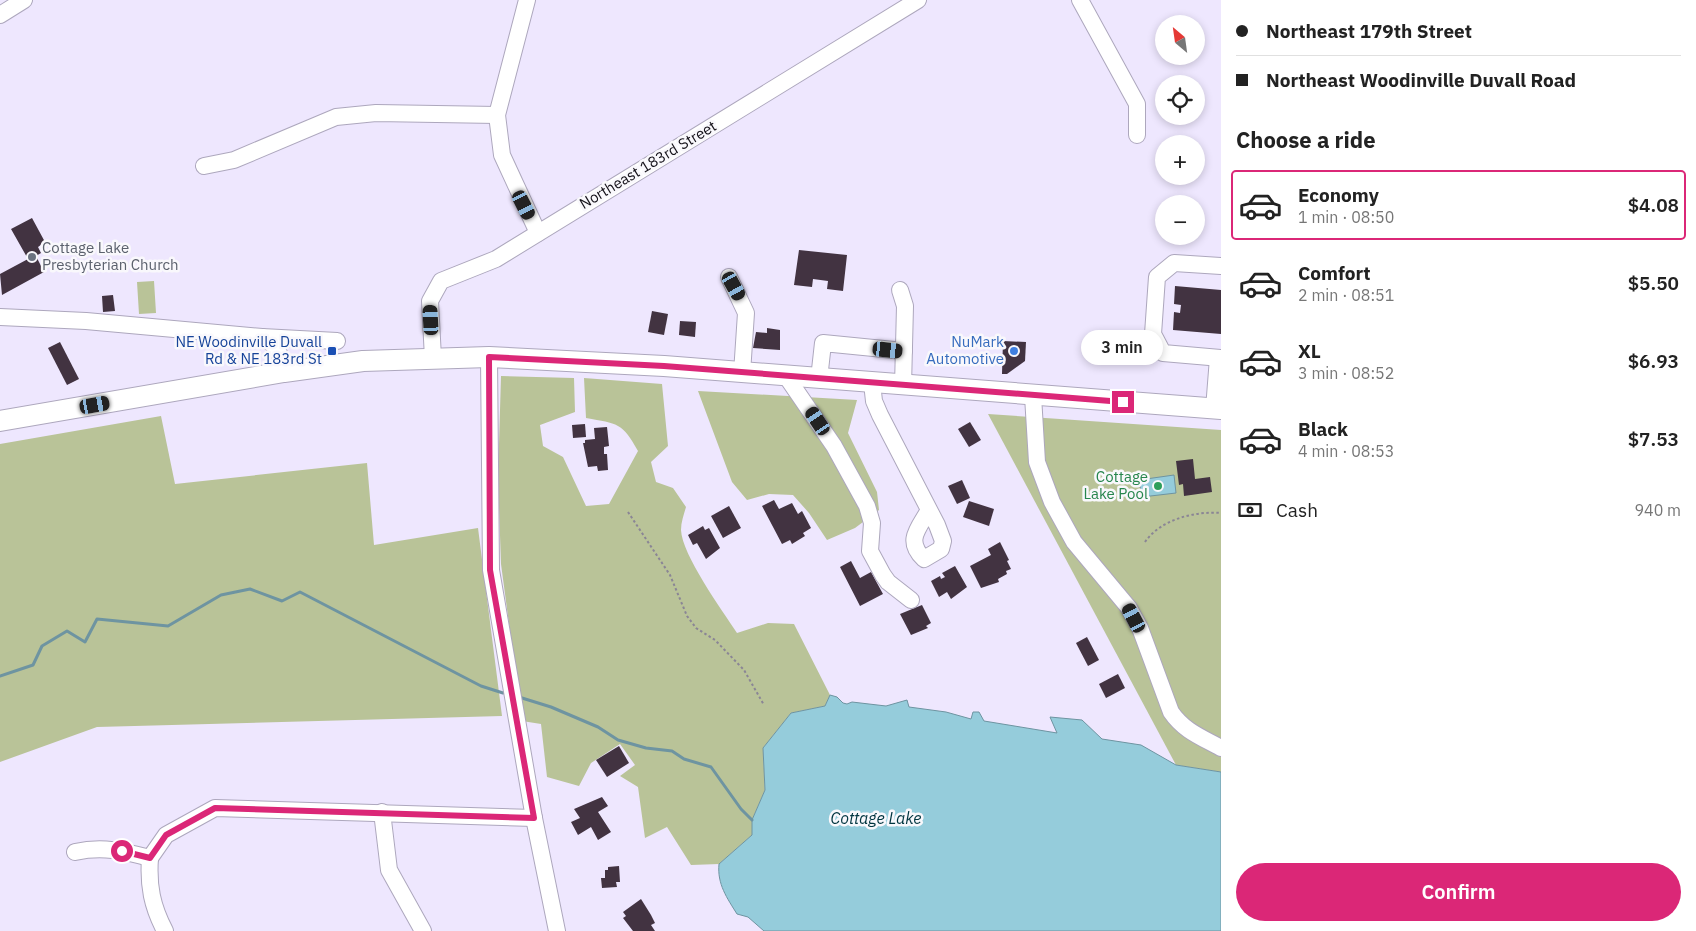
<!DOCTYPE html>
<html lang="en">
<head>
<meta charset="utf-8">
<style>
	:root { --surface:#fff; --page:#f6f6f6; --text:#222; --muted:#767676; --line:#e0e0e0; --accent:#db2777 }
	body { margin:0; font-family:"IBM Plex Sans",sans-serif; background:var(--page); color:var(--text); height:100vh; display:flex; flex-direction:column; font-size:19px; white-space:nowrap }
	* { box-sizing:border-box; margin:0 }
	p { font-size:16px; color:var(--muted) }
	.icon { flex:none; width:28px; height:28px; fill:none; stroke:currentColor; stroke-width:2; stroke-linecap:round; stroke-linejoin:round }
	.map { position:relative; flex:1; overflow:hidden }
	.drawer { display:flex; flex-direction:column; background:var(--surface); width:475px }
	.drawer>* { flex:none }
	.banner { display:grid; align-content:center; height:110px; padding:0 15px; background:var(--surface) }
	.needle { width:32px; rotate:331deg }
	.tools { position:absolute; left:1155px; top:15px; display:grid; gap:10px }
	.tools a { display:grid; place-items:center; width:50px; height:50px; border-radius:50%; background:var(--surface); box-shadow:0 2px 8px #0003; font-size:25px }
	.end { position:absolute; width:22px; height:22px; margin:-11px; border:6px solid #db2777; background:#fff; box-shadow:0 0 0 2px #fff }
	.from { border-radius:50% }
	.bubble { position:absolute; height:35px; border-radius:18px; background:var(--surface); box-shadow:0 2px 8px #0003; font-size:16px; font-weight:600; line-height:35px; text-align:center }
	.car { position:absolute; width:15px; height:30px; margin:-15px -8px; border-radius:6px; box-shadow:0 0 4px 1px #0007; background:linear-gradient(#222 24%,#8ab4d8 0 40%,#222 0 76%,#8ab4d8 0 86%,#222 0) }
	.banner b { display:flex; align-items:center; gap:18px; height:48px; font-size:19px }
	.banner b+b { border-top:1px solid var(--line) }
	.banner i { width:12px; height:12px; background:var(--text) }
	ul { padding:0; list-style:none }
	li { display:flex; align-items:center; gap:15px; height:70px; margin:0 10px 8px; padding:0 5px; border:2px solid transparent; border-radius:5px }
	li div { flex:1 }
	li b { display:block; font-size:19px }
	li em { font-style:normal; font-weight:600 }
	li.active { border-color:var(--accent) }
	li>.icon { width:45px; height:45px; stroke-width:1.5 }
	h2 { padding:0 15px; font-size:22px; line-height:60px }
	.pay { display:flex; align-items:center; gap:12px; height:55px; padding:0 15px; font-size:19px }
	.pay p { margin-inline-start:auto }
	.cta { display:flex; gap:10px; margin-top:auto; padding:10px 15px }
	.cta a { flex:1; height:58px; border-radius:30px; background:var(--accent); color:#fff; font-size:20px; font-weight:600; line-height:58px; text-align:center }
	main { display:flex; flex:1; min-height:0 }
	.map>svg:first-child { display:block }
</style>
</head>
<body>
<main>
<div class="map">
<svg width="1221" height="931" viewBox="0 0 1221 931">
	<rect width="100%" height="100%" fill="#eee7fe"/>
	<g fill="#b9c398">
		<path d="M 154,281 L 156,313 L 139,314 L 137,282 Z"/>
		<path d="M 501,376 L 574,378 L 575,412 L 540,425 L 543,446 L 563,457 L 586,506 L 609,504 L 638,451 C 622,422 618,424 586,418 L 584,378 L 662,384 L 668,446 L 651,462 L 656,482 L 673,488 L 686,507 C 684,514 681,522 681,530 C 682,555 722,610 737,633 L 768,623 L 794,624 L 830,695 L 825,706 L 791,713 L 763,748 L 765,790 L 752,820 L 752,835 L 719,864 L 691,865 L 667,827 L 645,838 L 638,787 L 620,776 L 635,765 L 620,744 L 591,763 L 579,786 L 547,777 L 541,724 L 522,721 L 501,564 L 498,478 Z"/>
		<path d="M 698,391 L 857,400 L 848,433 L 877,492 L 879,510 L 855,528 L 827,540 L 809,513 L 793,495 L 769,494 L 747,500 L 732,482 Z"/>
		<path d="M 988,414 L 1221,430 L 1221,772 L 1176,765 Z"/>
		<path d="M 161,416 L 175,484 L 367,463 L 374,545 L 478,528 L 502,716 L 97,727 L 0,762 L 0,444 Z"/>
	</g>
	<g fill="#95ccdb" stroke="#6e94a1">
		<path d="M 1174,475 L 1176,493 L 1142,497 L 1139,480 Z"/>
		<path d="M 830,695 L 837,697 L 843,703 L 847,704 L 852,702 L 886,706 L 907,700 L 909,707 L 946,712 L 971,719 L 973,712 L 979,712 L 984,721 L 1057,733 L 1050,717 L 1082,720 L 1102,739 L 1141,745 L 1176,765 L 1221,772 L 1221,931 L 764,931 L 748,917 L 737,914 C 727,898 717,884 719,864 L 752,835 L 752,820 L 765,790 L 763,748 L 791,713 L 825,706 Z"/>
	</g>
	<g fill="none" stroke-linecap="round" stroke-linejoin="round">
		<g stroke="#6e94a1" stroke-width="3">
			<path d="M 0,676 L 33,665 L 42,646 L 67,631 L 85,642 L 97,619 L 168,626 L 221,595 L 250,589 L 282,601 L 300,592 L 481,686 L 503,693"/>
			<path d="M 522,698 L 551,707 L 598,727 L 618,740 L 646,748 L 672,751 L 684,759 L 711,767 L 741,809 L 752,820"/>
		</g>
	</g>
	<g fill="#423341">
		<path d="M 32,218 L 45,242 L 38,247 L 41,253 L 36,256 L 44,272 L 2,295 L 0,274 L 28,259 L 11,229 Z"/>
		<path d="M 799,250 L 847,255 L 843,291 L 827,289 L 828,281 L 813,279 L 812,287 L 794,285 Z"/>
		<path d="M 1175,286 L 1221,290 L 1221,334 L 1173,330 L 1174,312 L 1180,313 L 1181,305 L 1174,304 Z"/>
		<path d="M 113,295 L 115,311 L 103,312 L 102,296 Z"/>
		<path d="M 652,311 L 668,314 L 664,335 L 648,332 Z"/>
		<path d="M 680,321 L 696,322 L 695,337 L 679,335 Z"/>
		<path d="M 767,328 L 780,330 L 780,350 L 753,348 L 756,332 L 767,333 Z"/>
		<path d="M 1003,341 L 1026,342 L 1025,361 L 1007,374 L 1002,374 Z"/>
		<path d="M 60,342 L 79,379 L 67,385 L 48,348 Z"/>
		<path d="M 970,422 L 981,440 L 969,447 L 958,429 Z"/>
		<path d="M 585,424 L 586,437 L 573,438 L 572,425 Z"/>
		<path d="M 607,427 L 609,446 L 604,447 L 604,454 L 607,454 L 608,470 L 598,471 L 597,466 L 588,467 L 583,443 L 585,443 L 585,440 L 595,439 L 594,428 Z"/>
		<path d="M 1193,459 L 1195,479 L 1210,477 L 1212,492 L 1184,496 L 1183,484 L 1179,485 L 1176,461 Z"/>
		<path d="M 962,480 L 970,498 L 957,504 L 948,486 Z"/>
		<path d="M 774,500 L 779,509 L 792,503 L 798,514 L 802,511 L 811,528 L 803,533 L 805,536 L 792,544 L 790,540 L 782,544 L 762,506 Z"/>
		<path d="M 969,501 L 994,509 L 989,526 L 963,517 Z"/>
		<path d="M 729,506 L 741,528 L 723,538 L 711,516 Z"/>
		<path d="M 703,526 L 705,530 L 709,528 L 720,548 L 706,559 L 697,543 L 693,545 L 688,535 Z"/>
		<path d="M 1000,542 L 1009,560 L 1007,561 L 1011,569 L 1006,571 L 1007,574 L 998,579 L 999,582 L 981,588 L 970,566 L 991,555 L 988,549 Z"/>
		<path d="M 851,561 L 860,578 L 871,572 L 883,594 L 860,606 L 840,567 Z"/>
		<path d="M 955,566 L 967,587 L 951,599 L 947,592 L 939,597 L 931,581 L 940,576 L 941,579 L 945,577 L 942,573 Z"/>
		<path d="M 922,605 L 931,623 L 926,626 L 928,628 L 911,635 L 900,614 Z"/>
		<path d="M 1087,637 L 1099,660 L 1088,666 L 1076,643 Z"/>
		<path d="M 1118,674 L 1125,688 L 1106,698 L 1099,684 Z"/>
		<path d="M 619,746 L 629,763 L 607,777 L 596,760 Z"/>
		<path d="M 602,797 L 608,806 L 598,812 L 611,832 L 598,840 L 591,827 L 578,835 L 571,822 L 580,818 L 574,809 Z"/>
		<path d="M 619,866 L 620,882 L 616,882 L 617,887 L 602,888 L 601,878 L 605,878 L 605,870 L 608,870 L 608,867 Z"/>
		<path d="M 641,899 L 651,915 L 655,923 L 651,925 L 655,931 L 633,931 L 623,918 L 626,916 L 623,912 Z"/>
	</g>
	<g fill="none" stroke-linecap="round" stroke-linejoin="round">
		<g stroke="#ada7bd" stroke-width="18">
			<g id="minor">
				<path d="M 527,0 L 497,115 L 502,155 L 538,233"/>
				<path d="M 1080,0 L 1137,104 L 1137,135"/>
				<path d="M 0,15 L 24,0"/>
				<path d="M 204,166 L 234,160 L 336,117 L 376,113 L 497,115"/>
				<path d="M 1221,266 L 1174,263 L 1157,277 L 1153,334 L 1163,353 L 1221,358"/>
				<path d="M 729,277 L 746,313 L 742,373"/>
				<path d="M 900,290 L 905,306 L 903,386"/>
				<path d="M 0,317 L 86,321 L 262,337 C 278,345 281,355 284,372"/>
				<path d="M 262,337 L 337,341"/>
				<path d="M 489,357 L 491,570 L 534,818 L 557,931"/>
				<path d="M 433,358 L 430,301 L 441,281 L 496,259 L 918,0"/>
				<path d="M 786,376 L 834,446 L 867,506 L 872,523 L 870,551 L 883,575 L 888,582 L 911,600"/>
				<path d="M 819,379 L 823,343 L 904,351"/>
				<path d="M 872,383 L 874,401 L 880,415 L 937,525 L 943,541 L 941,549 L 924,559 C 905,541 918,529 929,510"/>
				<path d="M 1033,396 L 1037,462 L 1052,502 L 1074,542 L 1129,608 L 1140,628 L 1171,712 C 1184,731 1201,737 1221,748"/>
				<path d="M 1214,409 L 1218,358"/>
				<path d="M 382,812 L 389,870 L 423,931"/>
				<path d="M 75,852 C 103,846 123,851 150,858 L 166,835 L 215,808 L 534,818"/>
				<path d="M 150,858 C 148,886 152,906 165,931"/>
			</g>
		</g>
		<g stroke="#ada7bd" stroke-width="22">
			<path id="major" d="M 0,421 L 284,372 L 363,361 L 489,357 L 664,366 L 1221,409"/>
		</g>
		<g stroke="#8a8595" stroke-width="2" stroke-dasharray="2.5 2.5" stroke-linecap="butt">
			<path d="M 628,512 L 670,575 L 687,616 L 696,628 L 715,640 L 744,670 L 764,705"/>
			<path d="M 1145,542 C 1161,519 1195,511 1221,513"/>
		</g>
		<use href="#minor" stroke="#fff" stroke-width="16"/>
		<use href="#major" stroke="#fff" stroke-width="20"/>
	</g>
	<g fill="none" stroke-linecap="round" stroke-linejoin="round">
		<path stroke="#db2777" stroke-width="6" d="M 122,851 L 150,858 L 166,835 L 215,808 L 534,818 L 490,570 L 489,357 L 664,366 L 1123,402"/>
	</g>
	<circle fill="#6b7280" stroke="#f9f8fc" stroke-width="2" cx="32" cy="257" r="5"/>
	<rect fill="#1a4fb4" stroke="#f9f8fc" stroke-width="2" x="327" y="346" width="10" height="10" rx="2.5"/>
	<circle fill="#3f7fe0" stroke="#f9f8fc" stroke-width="2" cx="1014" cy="351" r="5"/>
	<circle fill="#2e9e5b" stroke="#f9f8fc" stroke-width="2" cx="1158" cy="486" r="5"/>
	<g text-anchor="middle" stroke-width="5" stroke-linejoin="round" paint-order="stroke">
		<g font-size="15" fill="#141119" stroke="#f9f8fc">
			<text transform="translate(648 165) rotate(-31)" y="5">Northeast 183rd Street</text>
		</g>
		<g font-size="15" fill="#5b616d" stroke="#f9f8fc" text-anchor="start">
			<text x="42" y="253">Cottage Lake<tspan x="42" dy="17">Presbyterian Church</tspan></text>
		</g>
		<g font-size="15" fill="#164399" stroke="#f9f8fc" text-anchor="end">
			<text x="322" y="347">NE Woodinville Duvall<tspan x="322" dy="17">Rd &amp; NE 183rd St</tspan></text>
		</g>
		<g font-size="15" fill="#366cbe" stroke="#f9f8fc" text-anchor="end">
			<text x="1004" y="347">NuMark<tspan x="1004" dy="17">Automotive</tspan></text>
		</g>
		<g font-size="15" fill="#27864d" stroke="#f9f8fc" text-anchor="end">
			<text x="1148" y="482">Cottage<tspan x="1148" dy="17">Lake Pool</tspan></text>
		</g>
		<g font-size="16" font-style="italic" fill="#003540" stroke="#f9f8fc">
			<text x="876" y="824">Cottage Lake</text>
		</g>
	</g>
</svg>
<div class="tools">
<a><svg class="needle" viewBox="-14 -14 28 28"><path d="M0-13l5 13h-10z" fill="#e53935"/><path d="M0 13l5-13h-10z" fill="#767676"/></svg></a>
<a><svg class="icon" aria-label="locate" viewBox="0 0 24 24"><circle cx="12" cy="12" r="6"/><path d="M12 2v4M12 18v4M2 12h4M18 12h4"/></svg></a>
<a>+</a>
<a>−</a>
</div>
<i class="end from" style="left:122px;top:851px"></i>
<i class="end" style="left:1123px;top:402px"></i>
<div class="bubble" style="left:1081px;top:330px;width:82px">3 min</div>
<i class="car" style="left:524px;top:205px;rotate:153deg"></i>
<i class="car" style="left:734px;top:286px;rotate:151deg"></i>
<i class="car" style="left:431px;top:320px;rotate:357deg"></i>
<i class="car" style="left:888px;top:350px;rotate:96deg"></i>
<i class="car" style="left:95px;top:405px;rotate:80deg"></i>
<i class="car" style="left:818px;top:421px;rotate:326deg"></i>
<i class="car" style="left:1134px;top:618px;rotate:332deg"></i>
</div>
<section class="drawer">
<div class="banner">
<b><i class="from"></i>Northeast 179th Street</b>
<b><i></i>Northeast Woodinville Duvall Road</b>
</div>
<h2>Choose a ride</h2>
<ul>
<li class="active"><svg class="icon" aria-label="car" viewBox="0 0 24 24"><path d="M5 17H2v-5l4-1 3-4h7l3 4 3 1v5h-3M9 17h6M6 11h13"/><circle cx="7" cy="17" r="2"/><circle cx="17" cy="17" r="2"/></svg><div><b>Economy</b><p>1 min · 08:50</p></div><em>$4.08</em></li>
<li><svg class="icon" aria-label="car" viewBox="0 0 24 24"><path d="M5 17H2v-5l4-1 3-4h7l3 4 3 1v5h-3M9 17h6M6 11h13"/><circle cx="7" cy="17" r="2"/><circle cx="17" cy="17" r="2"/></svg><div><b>Comfort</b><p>2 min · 08:51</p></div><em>$5.50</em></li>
<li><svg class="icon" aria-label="car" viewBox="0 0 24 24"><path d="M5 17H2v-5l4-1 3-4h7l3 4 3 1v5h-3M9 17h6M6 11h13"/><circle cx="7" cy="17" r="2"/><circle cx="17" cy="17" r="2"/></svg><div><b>XL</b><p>3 min · 08:52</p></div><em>$6.93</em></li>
<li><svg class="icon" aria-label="car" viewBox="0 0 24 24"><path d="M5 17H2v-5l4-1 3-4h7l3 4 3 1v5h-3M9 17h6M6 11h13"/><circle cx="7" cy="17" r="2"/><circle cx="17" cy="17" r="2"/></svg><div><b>Black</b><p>4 min · 08:53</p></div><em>$7.53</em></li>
</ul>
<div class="pay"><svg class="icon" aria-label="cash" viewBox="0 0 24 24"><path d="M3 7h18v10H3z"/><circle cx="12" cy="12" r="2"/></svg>Cash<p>940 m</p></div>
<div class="cta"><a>Confirm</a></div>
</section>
</main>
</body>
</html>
